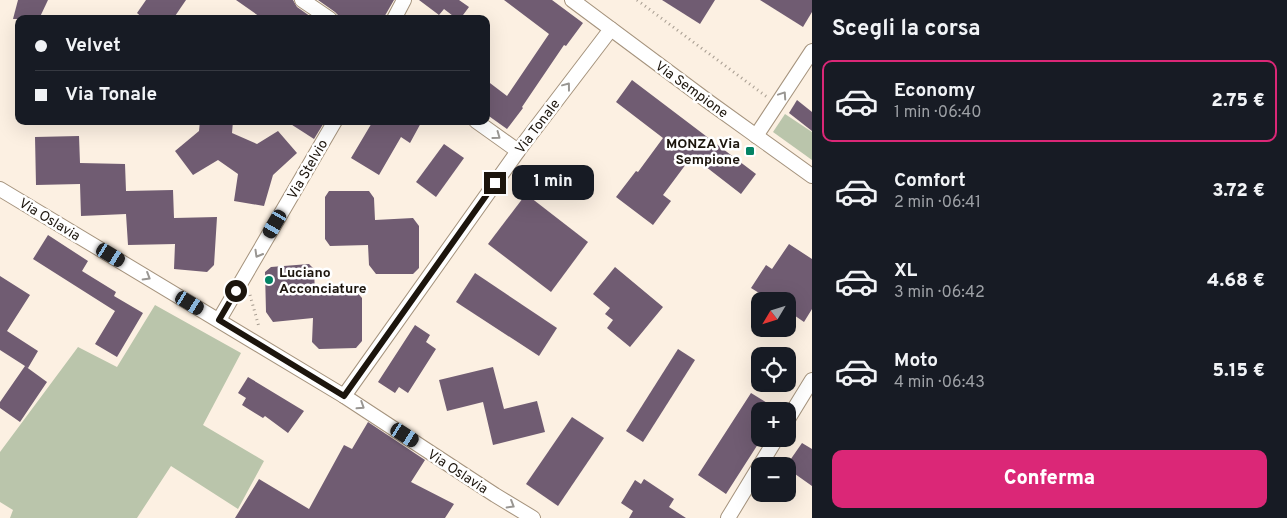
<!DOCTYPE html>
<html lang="it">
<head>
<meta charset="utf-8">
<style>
	:root { --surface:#171b24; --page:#242831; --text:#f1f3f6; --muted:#9ea1a6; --line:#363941; --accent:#db2777 }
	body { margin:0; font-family:Overpass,sans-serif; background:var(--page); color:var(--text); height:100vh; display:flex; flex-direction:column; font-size:19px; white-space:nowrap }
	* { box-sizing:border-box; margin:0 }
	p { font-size:16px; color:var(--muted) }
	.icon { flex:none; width:28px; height:28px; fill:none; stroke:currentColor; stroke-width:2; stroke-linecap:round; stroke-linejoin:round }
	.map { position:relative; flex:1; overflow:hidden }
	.drawer { display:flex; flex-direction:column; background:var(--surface); width:475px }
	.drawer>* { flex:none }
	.top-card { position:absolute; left:15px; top:15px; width:475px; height:110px; border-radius:10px; box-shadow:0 5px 20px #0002; display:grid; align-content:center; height:110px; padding:0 20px; background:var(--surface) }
	.needle { width:32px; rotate:232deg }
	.buttons { position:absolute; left:751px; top:292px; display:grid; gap:10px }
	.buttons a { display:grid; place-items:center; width:45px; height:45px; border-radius:10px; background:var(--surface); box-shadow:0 5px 20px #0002; font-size:25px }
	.end { position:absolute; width:22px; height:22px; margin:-11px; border:6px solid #1c150d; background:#fff; box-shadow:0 0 0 2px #fff }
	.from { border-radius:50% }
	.bubble { position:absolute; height:35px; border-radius:10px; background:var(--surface); box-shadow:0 5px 20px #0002; font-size:16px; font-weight:800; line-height:35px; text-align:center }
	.car { position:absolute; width:15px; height:30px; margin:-15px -8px; border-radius:6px; box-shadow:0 0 4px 1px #0007; background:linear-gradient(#222 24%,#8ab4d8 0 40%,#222 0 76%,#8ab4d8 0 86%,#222 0) }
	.top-card b { display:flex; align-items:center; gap:18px; height:48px; font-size:19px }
	.top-card b+b { border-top:1px solid var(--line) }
	.top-card i { width:12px; height:12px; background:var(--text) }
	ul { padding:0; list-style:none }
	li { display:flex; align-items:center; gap:15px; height:82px; margin:0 10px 8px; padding:0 10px; border:2px solid transparent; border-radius:10px }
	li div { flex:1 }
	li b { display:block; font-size:19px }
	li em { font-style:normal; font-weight:800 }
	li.current { border-color:var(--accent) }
	li>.icon { width:45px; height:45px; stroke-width:1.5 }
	h2 { padding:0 20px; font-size:22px; line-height:60px }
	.primary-button { display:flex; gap:10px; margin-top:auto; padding:10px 20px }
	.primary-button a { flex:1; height:58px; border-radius:10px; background:var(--accent); color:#fff; font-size:20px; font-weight:800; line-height:58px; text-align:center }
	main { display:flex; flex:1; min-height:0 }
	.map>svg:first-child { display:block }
</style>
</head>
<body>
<main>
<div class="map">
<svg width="812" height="518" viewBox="0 0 812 518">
	<rect width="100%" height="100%" fill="#fcf0e2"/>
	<g fill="#bac5ab">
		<path d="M 785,114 L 812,132 L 812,160 L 773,132 Z"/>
		<path d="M 155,305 L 241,353 L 203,425 L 264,461 L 238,509 L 171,466 L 137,518 L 10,518 L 13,510 L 0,502 L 0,452 L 78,347 L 117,367 Z"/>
	</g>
	<g fill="#705c72">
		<path d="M 18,0 L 48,0 L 39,19 L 13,19 Z"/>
		<path d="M 146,0 L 186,0 L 173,19 L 144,19 L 137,13 Z"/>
		<path d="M 236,0 L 293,0 L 297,7 L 314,19 L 263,19 Z"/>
		<path d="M 318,0 L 394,0 L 383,19 L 339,19 L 338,15 L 335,12 Z"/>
		<path d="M 419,0 L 459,0 L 469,7 L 460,19 L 457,19 L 444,9 L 439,15 Z"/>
		<path d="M 504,0 L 552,0 L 583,23 L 566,46 L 564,45 L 522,107 L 523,108 L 507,129 L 486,114 L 486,80 L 507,96 L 549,34 Z"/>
		<path d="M 662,0 L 715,0 L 700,24 Z"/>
		<path d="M 760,0 L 812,0 L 812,12 L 803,27 Z"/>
		<path d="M 632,80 L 756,174 L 741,194 L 692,156 L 663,195 L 671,201 L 653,225 L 616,197 L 636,171 L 638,172 L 663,138 L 616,102 Z"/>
		<path d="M 797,100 L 812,112 L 812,131 L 789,113 Z"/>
		<path d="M 200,121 L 233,121 L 232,133 L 257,144 L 278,131 L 297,153 L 273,175 L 264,206 L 234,201 L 238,174 L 218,160 L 193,175 L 175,151 L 199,131 Z"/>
		<path d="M 286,121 L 325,121 L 314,139 Z"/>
		<path d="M 373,121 L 422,121 L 410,143 L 401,137 L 379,175 L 351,158 Z"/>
		<path d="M 79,136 L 80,163 L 125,164 L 126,191 L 173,190 L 174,218 L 217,217 L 214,265 L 207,272 L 174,269 L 175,244 L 128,245 L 126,214 L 81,216 L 80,184 L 36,185 L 35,137 Z"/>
		<path d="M 444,144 L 464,158 L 436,197 L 416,182 Z"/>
		<path d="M 329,191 L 369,191 L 374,198 L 375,220 L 413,218 L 419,226 L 419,268 L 413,274 L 376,274 L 369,265 L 368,245 L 330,246 L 325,239 L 325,197 Z"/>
		<path d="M 526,194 L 588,242 L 551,292 L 488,244 Z"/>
		<path d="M 48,235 L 88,261 L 82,271 L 116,292 L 114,296 L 143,313 L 117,357 L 95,344 L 115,311 L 33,259 Z"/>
		<path d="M 789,244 L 812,259 L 812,309 L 804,322 L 788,311 L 788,301 L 772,301 L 751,288 L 766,265 L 772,269 Z"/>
		<path d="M 309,264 L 314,269 L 315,294 L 355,290 L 362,298 L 362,341 L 356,348 L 319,349 L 312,342 L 313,318 L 273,322 L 266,312 L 265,272 L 271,267 Z"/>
		<path d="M 615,267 L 663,307 L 630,347 L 607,328 L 613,320 L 605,314 L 610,308 L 593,294 Z"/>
		<path d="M 475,273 L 557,328 L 539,356 L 456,302 Z"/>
		<path d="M 0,276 L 30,295 L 7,331 L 38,351 L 28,368 L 25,366 L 47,382 L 20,422 L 0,408 L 0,402 L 25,366 L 0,350 Z"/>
		<path d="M 415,325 L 430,335 L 426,342 L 436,349 L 408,393 L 399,387 L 395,393 L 378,382 Z"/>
		<path d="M 678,349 L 695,360 L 643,442 L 626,431 Z"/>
		<path d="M 493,367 L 504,409 L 537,401 L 545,432 L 493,445 L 483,402 L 447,411 L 439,380 Z"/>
		<path d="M 248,377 L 304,411 L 288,433 L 265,416 L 263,418 L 242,405 L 246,398 L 238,393 Z"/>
		<path d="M 751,393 L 780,411 L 760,411 L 760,441 L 726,494 L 698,475 Z"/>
		<path d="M 572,417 L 604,438 L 558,506 L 526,484 Z"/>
		<path d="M 368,422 L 425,460 L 411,482 L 454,504 L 445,518 L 235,518 L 259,479 L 309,509 L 344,445 L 352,449 Z"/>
		<path d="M 802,443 L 812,449 L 812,486 L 788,469 L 788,466 L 786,466 Z"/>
		<path d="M 644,479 L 674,499 L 669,507 L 686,518 L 629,518 L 633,511 L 621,503 L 635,480 L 641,484 Z"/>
	</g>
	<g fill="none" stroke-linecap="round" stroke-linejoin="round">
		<g stroke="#a5937d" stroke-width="16">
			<g id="minor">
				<path d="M 302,0 L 330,19"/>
				<path d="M 572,0 L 709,102 L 812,176"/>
				<path d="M 394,19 L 404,0"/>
				<path d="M 476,121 L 518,151"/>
				<path d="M 756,136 L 812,51"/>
				<path d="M 0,189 L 344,396 L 495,495 L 533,518"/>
				<path d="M 219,320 L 335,121"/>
				<path d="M 344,396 L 518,151 L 611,29"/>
				<path d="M 788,419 L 812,380"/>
				<path d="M 728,518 L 776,439"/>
			</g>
		</g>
		<g stroke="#a49a8e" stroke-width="3" stroke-dasharray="1 4" stroke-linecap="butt">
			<path d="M 637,0 L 767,97"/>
			<path d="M 250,295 L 259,327"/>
		</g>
		<use href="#minor" stroke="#fff" stroke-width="14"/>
	</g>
	<defs><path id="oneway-chevron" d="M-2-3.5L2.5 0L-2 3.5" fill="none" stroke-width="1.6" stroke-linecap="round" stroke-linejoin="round" transform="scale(1.25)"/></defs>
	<g stroke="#999692">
		<use href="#oneway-chevron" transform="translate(567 86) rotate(-53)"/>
		<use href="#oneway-chevron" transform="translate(783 95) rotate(-56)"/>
		<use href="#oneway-chevron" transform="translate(497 136) rotate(36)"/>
		<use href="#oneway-chevron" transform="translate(258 254) rotate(120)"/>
		<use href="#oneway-chevron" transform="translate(147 277) rotate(31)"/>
		<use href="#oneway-chevron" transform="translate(361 406) rotate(33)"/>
		<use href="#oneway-chevron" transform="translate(511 505) rotate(31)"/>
	</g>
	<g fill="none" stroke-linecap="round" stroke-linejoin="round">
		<path stroke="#1c150d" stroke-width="6" d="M 236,291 L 219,320 L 344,396 L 495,183"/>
	</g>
	<g fill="#038364" stroke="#fff" stroke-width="2">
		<rect x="745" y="146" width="10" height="10" rx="2.5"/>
		<circle cx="269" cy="280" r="5"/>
	</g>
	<g text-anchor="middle" stroke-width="5" stroke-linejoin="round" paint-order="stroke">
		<g font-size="14" fill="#1c150d" stroke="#fff">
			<text transform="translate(692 89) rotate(36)" y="5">Via Sempione</text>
			<text transform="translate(537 126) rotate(-53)" y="5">Via Tonale</text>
			<text transform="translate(307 169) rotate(-60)" y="5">Via Stelvio</text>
			<text transform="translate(50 219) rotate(31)" y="5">Via Oslavia</text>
			<text transform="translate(458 471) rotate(33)" y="5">Via Oslavia</text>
		</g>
		<g font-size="14" font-weight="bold" fill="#1c150d" stroke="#fff" text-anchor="end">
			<text x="740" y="148">MONZA Via<tspan x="740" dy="16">Sempione</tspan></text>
			<text x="279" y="277" text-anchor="start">Luciano<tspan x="279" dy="16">Acconciature</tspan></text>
		</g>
	</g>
</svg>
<div class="buttons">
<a><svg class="needle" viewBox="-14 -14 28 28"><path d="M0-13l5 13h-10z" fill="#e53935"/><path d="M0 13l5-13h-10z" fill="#9ea1a6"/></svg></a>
<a><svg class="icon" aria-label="locate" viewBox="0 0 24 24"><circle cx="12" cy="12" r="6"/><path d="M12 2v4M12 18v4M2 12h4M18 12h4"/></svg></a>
<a>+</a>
<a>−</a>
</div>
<i class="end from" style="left:236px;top:291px"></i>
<i class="end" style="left:495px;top:183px"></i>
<div class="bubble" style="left:512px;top:165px;width:82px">1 min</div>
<i class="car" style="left:275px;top:224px;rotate:210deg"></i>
<i class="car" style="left:111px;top:255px;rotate:121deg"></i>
<i class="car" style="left:190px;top:303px;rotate:121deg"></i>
<i class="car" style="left:405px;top:435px;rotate:123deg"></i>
<div class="top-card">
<b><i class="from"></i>Velvet</b>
<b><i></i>Via Tonale</b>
</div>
</div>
<section class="drawer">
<h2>Scegli la corsa</h2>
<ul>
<li class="current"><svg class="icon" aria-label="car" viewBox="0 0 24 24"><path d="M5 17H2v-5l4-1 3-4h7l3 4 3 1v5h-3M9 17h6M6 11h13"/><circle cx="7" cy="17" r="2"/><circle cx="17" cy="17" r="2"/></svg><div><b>Economy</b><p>1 min · 06:40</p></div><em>2.75 €</em></li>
<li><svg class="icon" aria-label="car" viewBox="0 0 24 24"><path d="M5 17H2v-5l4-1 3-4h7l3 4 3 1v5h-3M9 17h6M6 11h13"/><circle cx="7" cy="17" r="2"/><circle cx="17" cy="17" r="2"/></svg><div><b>Comfort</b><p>2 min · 06:41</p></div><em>3.72 €</em></li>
<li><svg class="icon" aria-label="car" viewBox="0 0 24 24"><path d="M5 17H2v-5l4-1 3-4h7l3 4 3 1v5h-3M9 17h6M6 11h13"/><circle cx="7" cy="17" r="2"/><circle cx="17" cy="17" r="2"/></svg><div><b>XL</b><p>3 min · 06:42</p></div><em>4.68 €</em></li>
<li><svg class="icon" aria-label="car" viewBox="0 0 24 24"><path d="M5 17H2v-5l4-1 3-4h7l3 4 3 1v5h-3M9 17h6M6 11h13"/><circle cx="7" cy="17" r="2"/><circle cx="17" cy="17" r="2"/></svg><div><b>Moto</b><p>4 min · 06:43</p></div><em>5.15 €</em></li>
</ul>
<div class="primary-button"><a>Conferma</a></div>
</section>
</main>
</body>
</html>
